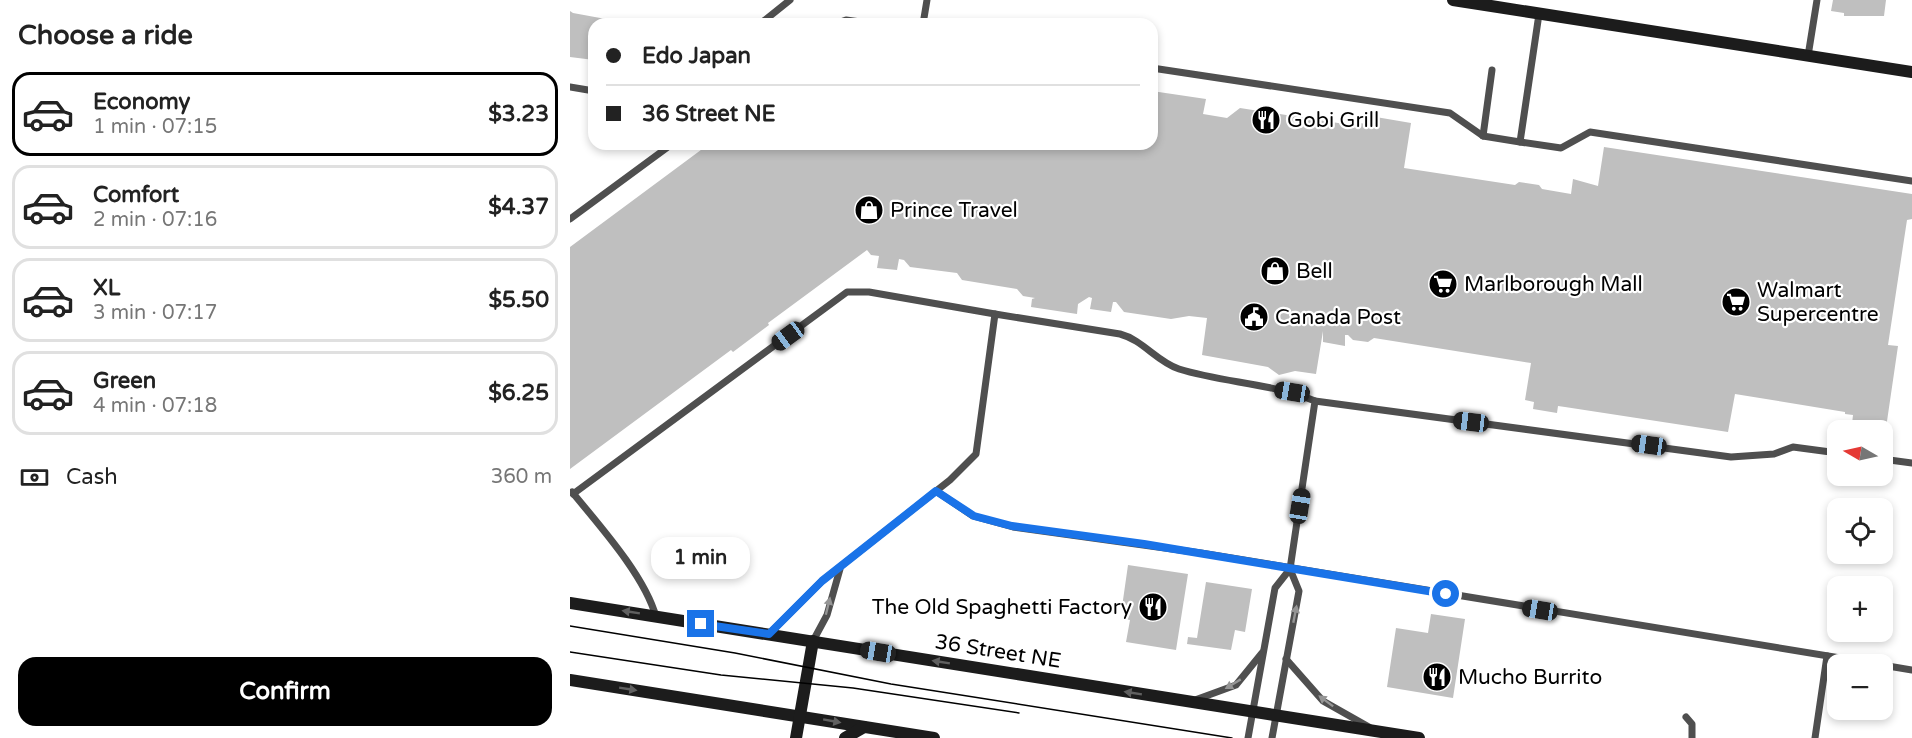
<!DOCTYPE html>
<html lang="en">
<head>
<meta charset="utf-8">
<style>
	:root { --surface:#fff; --page:#f6f6f6; --text:#222; --muted:#767676; --line:#e0e0e0; --accent:#000 }
	body { margin:0; font-family:"Varela Round",sans-serif; background:var(--page); color:var(--text); height:100vh; display:flex; flex-direction:column; font-size:22px; white-space:nowrap }
	* { box-sizing:border-box; margin:0 }
	p { font-size:20px; color:var(--muted) }
	.icon { flex:none; width:33px; height:33px; fill:none; stroke:currentColor; stroke-width:2; stroke-linecap:round; stroke-linejoin:round }
	.map { position:relative; flex:1; overflow:hidden }
	.side { display:flex; flex-direction:column; background:var(--surface); width:570px }
	.side>* { flex:none }
	.hud { position:absolute; left:18px; top:18px; width:570px; height:132px; border-radius:18px; box-shadow:0 3px 9px #0003; display:grid; align-content:center; height:132px; padding:0 18px; background:var(--surface) }
	.needle { width:39px; rotate:279deg }
	.fabs { position:absolute; left:1257px; top:420px; display:grid; gap:12px }
	.fabs a { display:grid; place-items:center; width:66px; height:66px; border-radius:12px; background:var(--surface); box-shadow:0 3px 9px #0003; font-size:30px }
	.end { position:absolute; width:27px; height:27px; margin:-14px; border:8px solid #1a73e8; background:#fff; box-shadow:0 0 0 3px #fff }
	.from { border-radius:50% }
	.bubble { position:absolute; height:42px; border-radius:18px; background:var(--surface); box-shadow:0 3px 9px #0003; font-size:20px; font-weight:700; line-height:42px; text-align:center }
	.car { position:absolute; width:18px; height:36px; margin:-18px -9px; border-radius:8px; box-shadow:0 0 4px 2px #0007; background:linear-gradient(#222 24%,#8ab4d8 0 40%,#222 0 76%,#8ab4d8 0 86%,#222 0) }
	.hud b { display:flex; align-items:center; gap:21px; height:57px; font-size:22px }
	.hud b+b { border-top:2px solid var(--line) }
	.hud i { width:15px; height:15px; background:var(--text) }
	ul { padding:0; list-style:none }
	li { display:flex; align-items:center; gap:18px; height:84px; margin:0 12px 9px; padding:0 6px; border:3px solid var(--line); border-radius:18px }
	li div { flex:1 }
	li b { display:block; font-size:22px }
	li em { font-style:normal; font-weight:700 }
	li.active { border-color:var(--accent) }
	li>.icon { width:54px; height:54px; stroke-width:1.5 }
	h2 { padding:0 18px; font-size:27px; line-height:72px }
	.pay { display:flex; align-items:center; gap:15px; height:66px; padding:0 18px; font-size:22px }
	.pay p { margin-inline-start:auto }
	.primary-button { display:flex; gap:12px; margin-top:auto; padding:12px 18px }
	.primary-button a { flex:1; height:69px; border-radius:18px; background:var(--accent); color:#fff; font-size:24px; font-weight:700; line-height:69px; text-align:center }
	main { display:flex; flex:1; min-height:0 }
	.map>svg:first-child { display:block }
</style>
</head>
<body>
<main>
<section class="side">
<h2>Choose a ride</h2>
<ul>
<li class="active"><svg class="icon" aria-label="car" viewBox="0 0 24 24"><path d="M5 17H2v-5l4-1 3-4h7l3 4 3 1v5h-3M9 17h6M6 11h13"/><circle cx="7" cy="17" r="2"/><circle cx="17" cy="17" r="2"/></svg><div><b>Economy</b><p>1 min · 07:15</p></div><em>$3.23</em></li>
<li><svg class="icon" aria-label="car" viewBox="0 0 24 24"><path d="M5 17H2v-5l4-1 3-4h7l3 4 3 1v5h-3M9 17h6M6 11h13"/><circle cx="7" cy="17" r="2"/><circle cx="17" cy="17" r="2"/></svg><div><b>Comfort</b><p>2 min · 07:16</p></div><em>$4.37</em></li>
<li><svg class="icon" aria-label="car" viewBox="0 0 24 24"><path d="M5 17H2v-5l4-1 3-4h7l3 4 3 1v5h-3M9 17h6M6 11h13"/><circle cx="7" cy="17" r="2"/><circle cx="17" cy="17" r="2"/></svg><div><b>XL</b><p>3 min · 07:17</p></div><em>$5.50</em></li>
<li><svg class="icon" aria-label="car" viewBox="0 0 24 24"><path d="M5 17H2v-5l4-1 3-4h7l3 4 3 1v5h-3M9 17h6M6 11h13"/><circle cx="7" cy="17" r="2"/><circle cx="17" cy="17" r="2"/></svg><div><b>Green</b><p>4 min · 07:18</p></div><em>$6.25</em></li>
</ul>
<div class="pay"><svg class="icon" aria-label="cash" viewBox="0 0 24 24"><path d="M3 7h18v10H3z"/><circle cx="12" cy="12" r="2"/></svg>Cash<p>360 m</p></div>
<div class="primary-button"><a>Confirm</a></div>
</section>
<div class="map">
<svg width="1342" height="738" viewBox="0 0 1342 738">
	<rect width="100%" height="100%" fill="#fff"/>
	<g fill="#bfbfbf">
		<path d="M 1263,0 L 1316,0 L 1314,16 L 1274,16 L 1274,13 L 1261,11 Z"/>
		<path d="M 0,11 L 3,13 L 63,24 L 24,24 L 24,60 L 0,57 Z"/>
		<path d="M 582,91 L 636,99 L 633,114 L 657,118 L 670,108 L 781,125 L 781,121 L 795,124 L 797,117 L 800,116 L 841,123 L 834,168 L 945,185 L 949,182 L 969,185 L 972,189 L 1001,194 L 1003,179 L 1028,186 L 1034,147 L 1342,194 L 1342,219 L 1337,220 L 1318,345 L 1328,346 L 1316,428 L 1282,424 L 1283,415 L 1275,414 L 1275,412 L 1165,394 L 1158,432 L 995,407 L 988,406 L 987,413 L 963,409 L 964,402 L 955,400 L 961,363 L 804,338 L 798,342 L 783,340 L 778,335 L 775,335 L 775,346 L 753,342 L 753,331 L 746,374 L 725,371 L 709,375 L 698,367 L 632,355 L 637,318 L 619,316 L 601,319 L 554,312 L 546,302 L 543,302 L 541,312 L 520,309 L 522,298 L 519,297 L 508,304 L 507,314 L 461,307 L 462,299 L 465,298 L 453,296 L 447,289 L 392,280 L 387,273 L 340,267 L 334,260 L 329,259 L 327,270 L 307,268 L 309,256 L 301,255 L 297,250 L 198,323 L 199,325 L 163,352 L 161,350 L 0,469 L 0,247 L 139,144 L 582,144 Z"/>
		<path d="M 558,565 L 618,574 L 606,650 L 556,642 L 560,620 L 555,619 L 556,608 L 552,607 Z"/>
		<path d="M 636,582 L 682,589 L 675,632 L 665,630 L 661,650 L 617,644 L 618,637 L 627,638 Z"/>
		<path d="M 861,614 L 895,619 L 883,698 L 817,687 L 826,628 L 858,633 Z"/>
	</g>
	<g fill="none" stroke-linecap="round" stroke-linejoin="round">
		<g stroke="#4f4f4f" stroke-width="7">
			<path d="M 190,24 L 220,0"/>
			<path d="M 265,24 L 276,20 L 305,24"/>
			<path d="M 353,24 L 357,0"/>
			<path d="M 1238,56 L 1247,0"/>
			<path d="M 582,68 L 880,113 L 913,136 L 950,142 L 969,14"/>
			<path d="M 0,87 L 24,91"/>
			<path d="M 913,136 L 922,70"/>
			<path d="M 950,142 L 991,148 L 1020,132 L 1342,181"/>
			<path d="M 0,219 L 102,144"/>
			<path d="M 745,401 L 1161,457 L 1204,454 L 1223,447 L 1268,453"/>
			<path d="M 1312,459 L 1342,463"/>
			<path d="M 366,491 L 403,516 L 443,527 L 631,553 L 1307,664"/>
			<path d="M 2,492 C 29,525 75,576 86,617"/>
			<path d="M 3,494 L 277,292 L 299,292 L 425,314"/>
			<path d="M 199,634 L 252,581 L 380,480 L 406,454 L 425,314 L 550,334 C 573,340 587,362 609,369 C 654,383 702,383 745,401 L 720,569 L 729,591 L 702,738"/>
			<path d="M 243,641 L 257,615 L 270,569"/>
			<path d="M 716,659 L 753,701 L 799,727"/>
			<path d="M 1312,665 L 1342,670"/>
			<path d="M 625,700 L 666,685 L 692,653"/>
			<path d="M 1116,717 L 1122,724 L 1122,738"/>
			<path d="M 678,738 L 705,588 L 720,569"/>
			<path d="M 1245,738 L 1257,656"/>
		</g>
		<g stroke="#1c1c1c" stroke-width="12">
			<path d="M 883,0 L 1342,72"/>
			<path d="M 0,603 L 849,738"/>
			<path d="M 0,680 L 364,738"/>
			<path d="M 226,738 L 243,641"/>
			<path d="M 275,738 L 294,727"/>
		</g>
		<g stroke="#000" stroke-width="1.5">
			<path d="M 0,626 L 165,653 L 321,684 L 662,738"/>
			<path d="M 0,652 L 151,675 L 283,688 L 449,713"/>
		</g>
	</g>
	<defs><path id="oneway-solid" d="M-6-.8H1V-3.2L6.5 0L1 3.2V.8H-6Z" transform="scale(1.5)"/></defs>
	<g fill="#959595">
		<use href="#oneway-solid" transform="translate(258 606) rotate(-76)"/>
		<use href="#oneway-solid" transform="translate(725 614) rotate(-79)"/>
		<use href="#oneway-solid" transform="translate(663 684) rotate(149)"/>
		<use href="#oneway-solid" transform="translate(756 701) rotate(-143)"/>
	</g>
	<g fill="#606060">
		<use href="#oneway-solid" transform="translate(61 612) rotate(-171)"/>
		<use href="#oneway-solid" transform="translate(371 662) rotate(-171)"/>
		<use href="#oneway-solid" transform="translate(58 689) rotate(9)"/>
		<use href="#oneway-solid" transform="translate(563 693) rotate(-171)"/>
		<use href="#oneway-solid" transform="translate(262 721) rotate(10)"/>
	</g>
	<g fill="none" stroke-linecap="round" stroke-linejoin="round">
		<path stroke="#1a73e8" stroke-width="8" d="M 131,624 L 199,634 L 252,581 L 366,491 L 404,516 L 442,526 L 574,544 L 876,594"/>
	</g>
	<defs>
		<g id="restaurant-disc" transform="scale(1.5)"><circle r="9.5" fill="#000" stroke="#fff"/><path d="M-5-6h1v4h1v-4h1v4h1v-4h1v5L-1.5 .5V6h-2V.5L-5-1ZM5-6V6H3V1.5H1.5Q1.5-4 5-6Z" fill="#fff"/></g>
		<g id="shop-disc" transform="scale(1.5)"><circle r="9.5" fill="#000" stroke="#fff"/><path d="M-5-2.5h2.3a2.7 3.5 0 0 1 5.4 0H5L5.5 6h-11ZM-1.5-2.5h3a1.5 2.3 0 0 0-3 0Z" fill="#fff"/></g>
		<g id="supermarket-disc" transform="scale(1.5)"><circle r="9.5" fill="#000" stroke="#fff"/><path d="M-6-5.5h2.5l.6 2H6L4.5 2H-2.5L-4.4-4H-6ZM-1.5 3.2a1.3 1.3 0 1 0 .1 0ZM3 3.2a1.3 1.3 0 1 0 .1 0Z" fill="#fff"/></g>
		<g id="civic-disc" transform="scale(1.5)"><circle r="9.5" fill="#000" stroke="#fff"/><path d="M-.6-6.5H3V-4.5H.6V-3L4-1V1h2V6H-6V1h2V-1L-.6-3ZM-1.2 2.5V6h2.4V2.5Z" fill="#fff"/></g>
	</defs>
	<g fill-rule="evenodd">
		<use href="#restaurant-disc" x="696" y="120"/>
		<use href="#shop-disc" x="299" y="210"/>
		<use href="#shop-disc" x="705" y="271"/>
		<use href="#supermarket-disc" x="873" y="284"/>
		<use href="#supermarket-disc" x="1166" y="302"/>
		<use href="#civic-disc" x="684" y="317"/>
		<use href="#restaurant-disc" x="583" y="607"/>
		<use href="#restaurant-disc" x="867" y="677"/>
	</g>
	<g text-anchor="middle" stroke-width="4.5" stroke-linejoin="round" paint-order="stroke">
		<g font-size="21" fill="#000" stroke="#fff" text-anchor="start">
			<text x="717" y="127">Gobi Grill</text>
			<text x="320" y="217">Prince Travel</text>
			<text x="726" y="278">Bell</text>
			<text x="894" y="291">Marlborough Mall</text>
			<text x="1187" y="297">Walmart<tspan x="1187" dy="24">Supercentre</tspan></text>
			<text x="705" y="324">Canada Post</text>
			<text x="562" y="614" text-anchor="end">The Old Spaghetti Factory</text>
			<text x="888" y="684">Mucho Burrito</text>
		</g>
		<g font-size="21" fill="#000" stroke="#fff">
			<text transform="translate(428 651) rotate(9)" y="7">36 Street NE</text>
		</g>
	</g>
</svg>
<div class="fabs">
<a><svg class="needle" viewBox="-14 -14 28 28"><path d="M0-13l5 13h-10z" fill="#e53935"/><path d="M0 13l5-13h-10z" fill="#767676"/></svg></a>
<a><svg class="icon" aria-label="locate" viewBox="0 0 24 24"><circle cx="12" cy="12" r="6"/><path d="M12 2v4M12 18v4M2 12h4M18 12h4"/></svg></a>
<a>+</a>
<a>−</a>
</div>
<i class="end from" style="left:876px;top:594px"></i>
<i class="end" style="left:131px;top:624px"></i>
<div class="bubble" style="left:81px;top:537px;width:99px">1 min</div>
<i class="car" style="left:218px;top:336px;rotate:234deg"></i>
<i class="car" style="left:722px;top:392px;rotate:279deg"></i>
<i class="car" style="left:901px;top:422px;rotate:277deg"></i>
<i class="car" style="left:1079px;top:445px;rotate:278deg"></i>
<i class="car" style="left:730px;top:506px;rotate:9deg"></i>
<i class="car" style="left:970px;top:610px;rotate:279deg"></i>
<i class="car" style="left:308px;top:652px;rotate:279deg"></i>
<div class="hud">
<b><i class="from"></i>Edo Japan</b>
<b><i></i>36 Street NE</b>
</div>
</div>
</main>
</body>
</html>
